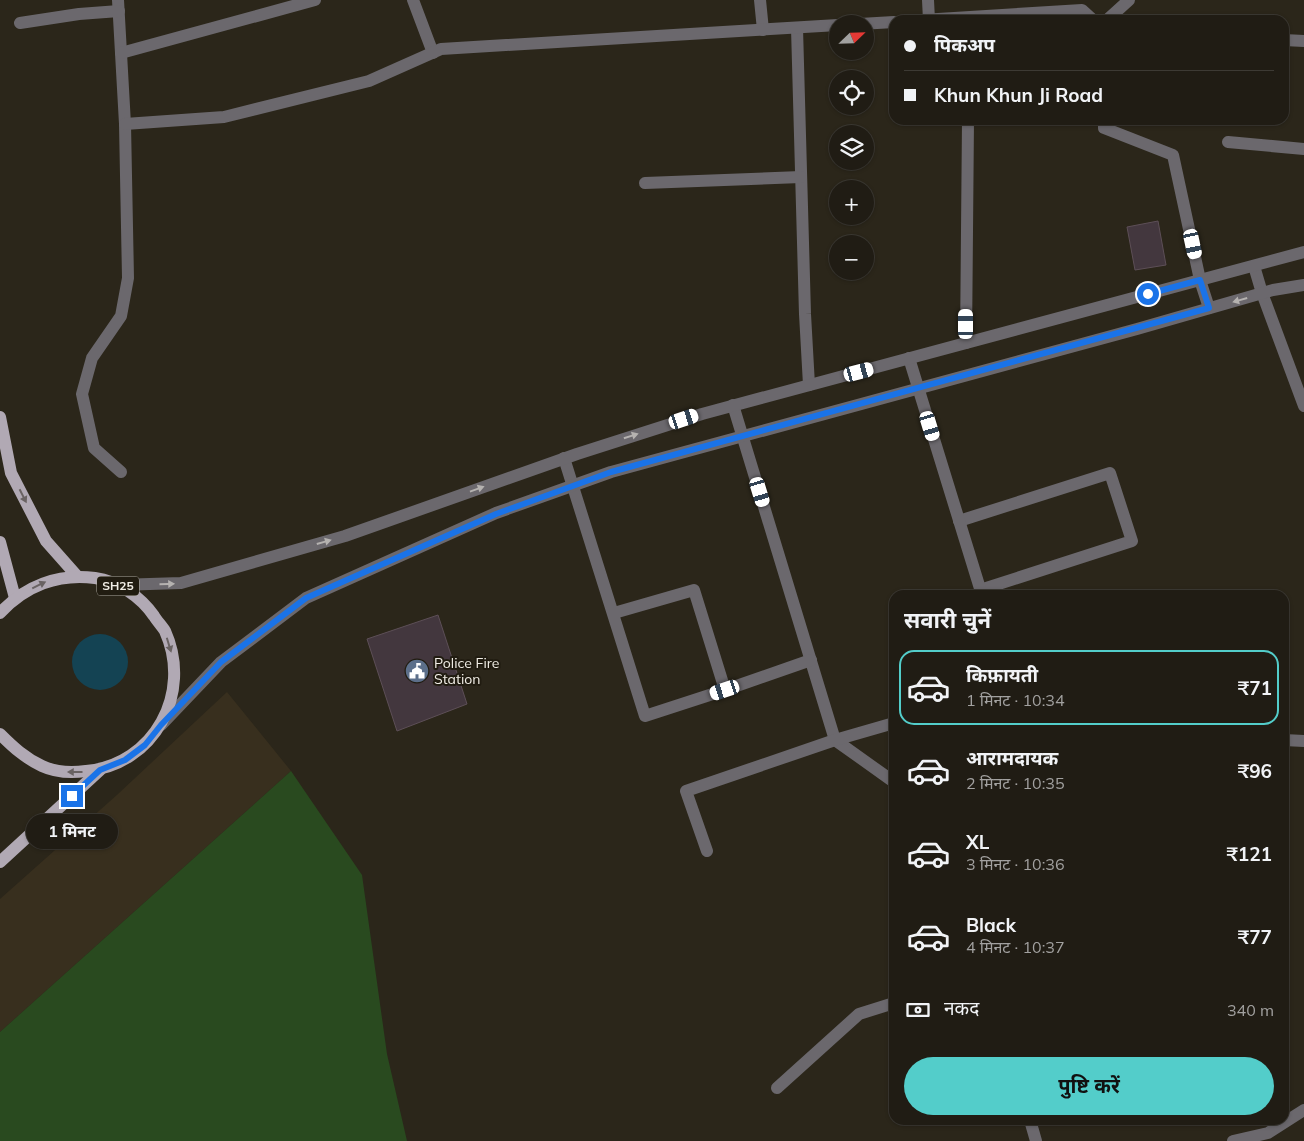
<!DOCTYPE html>
<html lang="hi">
<head>
<meta charset="utf-8">
<style>
	:root { --surface:#201c14; --page:#2d2922; --text:#f1f3f6; --muted:#a2a1a0; --line:#3d3a34; --accent:#53cdca }
	body { margin:0; font-family:Mulish,"Noto Sans Devanagari",sans-serif; background:var(--page); color:var(--text); height:100vh; display:flex; flex-direction:column; font-size:19px; white-space:nowrap }
	* { box-sizing:border-box; margin:0 }
	p { font-size:16px; color:var(--muted) }
	.icon { flex:none; width:28px; height:28px; fill:none; stroke:currentColor; stroke-width:2; stroke-linecap:round; stroke-linejoin:round }
	.map { position:relative; flex:1; overflow:hidden }
	.sheet { position:absolute; left:889px; top:590px; width:400px; height:535px; display:flex; flex-direction:column; background:var(--surface); border-radius:15px; box-shadow:0 1px 4px #0004,0 0 0 1px var(--line) }
	.sheet>* { flex:none }
	.hud { position:absolute; left:889px; top:15px; width:400px; height:110px; border-radius:15px; box-shadow:0 1px 4px #0004,0 0 0 1px var(--line); display:grid; align-content:center; height:110px; padding:0 15px; background:var(--surface) }
	.needle { width:32px; rotate:67deg }
	.tools { position:absolute; left:829px; top:15px; display:grid; gap:10px }
	.tools a { display:grid; place-items:center; width:45px; height:45px; border-radius:50%; background:var(--surface); box-shadow:0 1px 4px #0004,0 0 0 1px var(--line); font-size:25px }
	.end { position:absolute; width:22px; height:22px; margin:-11px; border:6px solid #1a73e8; background:#fff; box-shadow:0 0 0 2px #fff }
	.from { border-radius:50% }
	.bubble { position:absolute; height:35px; border-radius:18px; background:var(--surface); box-shadow:0 1px 4px #0004,0 0 0 1px var(--line); font-size:16px; font-weight:700; line-height:35px; text-align:center }
	.car { position:absolute; width:15px; height:30px; margin:-15px -8px; border-radius:6px; box-shadow:0 0 4px 1px #0007; background:linear-gradient(#fff 24%,#345 0 40%,#fff 0 76%,#345 0 86%,#fff 0) }
	.hud b { display:flex; align-items:center; gap:18px; height:48px; font-size:19px }
	.hud b+b { border-top:1px solid var(--line) }
	.hud i { width:12px; height:12px; background:var(--text) }
	ul { padding:0; list-style:none }
	li { display:flex; align-items:center; gap:15px; height:75px; margin:0 10px 8px; padding:0 5px; border:2px solid transparent; border-radius:15px }
	li div { flex:1 }
	li b { display:block; font-size:19px }
	li em { font-style:normal; font-weight:700 }
	li.selected { border-color:var(--accent) }
	li>.icon { width:45px; height:45px; stroke-width:1.5 }
	h2 { padding:0 15px; font-size:22px; line-height:60px }
	.pay { display:flex; align-items:center; gap:12px; height:55px; padding:0 15px; font-size:19px }
	.pay p { margin-inline-start:auto }
	.cta { display:flex; gap:10px; margin-top:auto; padding:10px 15px }
	.cta a { flex:1; height:58px; border-radius:30px; background:var(--accent); color:#111; font-size:20px; font-weight:700; line-height:58px; text-align:center }
	.map>svg:first-child { display:block }
</style>
</head>
<body>
<div class="map">
<svg width="1304" height="1141" viewBox="0 0 1304 1141">
	<rect width="100%" height="100%" fill="#2b261a"/>
	<path fill="#382f1e" d="M 227,692 L 291,771 L 0,1032 L 0,899 L 118,794 Z"/>
	<path fill="#294a1f" d="M 291,771 L 362,875 L 387,1054 L 407,1141 L 0,1141 L 0,1032 Z"/>
	<circle fill="#144353" cx="100" cy="662" r="28"/>
	<g fill="#43373e" stroke="#5d4f57">
		<path d="M 1158,221 L 1166,265 L 1135,270 L 1127,227 Z"/>
		<path d="M 438,615 L 467,704 L 397,731 L 367,639 Z"/>
	</g>
	<g fill="none" stroke-linecap="round" stroke-linejoin="round">
		<g stroke="#6b686d" stroke-width="12">
			<path d="M 118,0 L 125,124 L 128,278 L 121,316 L 92,358 L 82,394 L 94,448 L 121,472"/>
			<path d="M 413,0 L 433,53"/>
			<path d="M 760,0 L 763,30"/>
			<path d="M 928,0 L 929,20"/>
			<path d="M 922,20 L 1082,10 L 1093,20"/>
			<path d="M 1107,20 L 1129,0"/>
			<path d="M 20,23 L 79,14 L 119,11"/>
			<path d="M 860,24 L 894,22"/>
			<path d="M 797,28 L 805,314 L 809,385"/>
			<path d="M 1284,40 L 1304,41"/>
			<path d="M 121,53 L 315,0"/>
			<path d="M 1104,120 L 1104,128 L 1173,155 L 1200,280 L 1209,308"/>
			<path d="M 125,124 L 224,117 L 369,81 L 441,49 L 838,25"/>
			<path d="M 1228,142 L 1304,149"/>
			<path d="M 645,183 L 801,177"/>
			<path d="M 966,343 L 968,120"/>
			<path d="M 959,521 L 1110,473 L 1132,541 L 980,590"/>
			<path d="M 777,1088 L 859,1014 L 894,1003"/>
			<path d="M 1233,1141 L 1268,1133 L 1304,1110"/>
		</g>
		<g stroke="#6b686d" stroke-width="12">
			<path d="M 1254,266 L 1262,293 L 1304,406"/>
			<path d="M 909,358 L 982,595"/>
			<path d="M 733,405 L 835,740 L 894,782"/>
			<path d="M 564,458 L 645,716 L 725,690 L 694,590 L 614,613"/>
			<path d="M 725,690 L 811,660"/>
			<path d="M 1284,740 L 1304,741"/>
			<path d="M 707,851 L 686,791 L 835,740 L 894,723"/>
			<path d="M 1030,1120 L 1036,1141"/>
		</g>
		<g stroke="#6b686d" stroke-width="12">
			<path d="M 118,585 L 181,583 L 345,536 L 577,454 L 702,414 L 1304,252"/>
			<path d="M 161,725 L 221,662 L 306,598 L 496,513 L 611,472 L 1137,329 L 1273,290 L 1304,285"/>
		</g>
		<g stroke="#b1a9b4" stroke-width="12">
			<path d="M 0,417 L 11,473 L 46,541 L 77,576"/>
			<path d="M 0,542 L 15,598"/>
			<path d="M 0,613 C 25,586 58,573 95,578 C 118,581 141,597 154,616 C 157,621 162,626 165,631 C 193,693 154,765 86,771 C 72,773 55,772 42,766 C 25,758 13,747 0,734"/>
			<path d="M 0,862 L 100,770"/>
		</g>
	</g>
	<defs><path id="oneway-solid" d="M-6-.8H1V-3.2L6.5 0L1 3.2V.8H-6Z" transform="scale(1.25)"/></defs>
	<g fill="#b5b2b0">
		<use href="#oneway-solid" transform="translate(1240 300) rotate(164)"/>
		<use href="#oneway-solid" transform="translate(631 436) rotate(-18)"/>
		<use href="#oneway-solid" transform="translate(477 489) rotate(-20)"/>
		<use href="#oneway-solid" transform="translate(324 542) rotate(-16)"/>
		<use href="#oneway-solid" transform="translate(167 584) rotate(-2)"/>
	</g>
	<g fill="#696262">
		<use href="#oneway-solid" transform="translate(23 496) rotate(63)"/>
		<use href="#oneway-solid" transform="translate(39 585) rotate(-26)"/>
		<use href="#oneway-solid" transform="translate(169 645) rotate(73)"/>
		<use href="#oneway-solid" transform="translate(75 772) rotate(-180)"/>
	</g>
	<g fill="none" stroke-linecap="round" stroke-linejoin="round">
		<path stroke="#1a73e8" stroke-width="6" d="M 72,796 L 100,770 L 125,760 L 145,745 L 161,725 L 221,662 L 306,598 L 496,514 L 611,472 L 1209,308 L 1200,280 L 1148,294"/>
	</g>
	<defs>
		<g id="civic-disc" transform="scale(1.25)"><circle r="9.5" fill="#5c6f8a" stroke="#211c11"/><path d="M-.6-6.5H3V-4.5H.6V-3L4-1V1h2V6H-6V1h2V-1L-.6-3ZM-1.2 2.5V6h2.4V2.5Z" fill="#fff"/></g>
	</defs>
	<g fill-rule="evenodd">
		<use href="#civic-disc" x="417" y="671"/>
	</g>
	<g text-anchor="middle" stroke-width="4" stroke-linejoin="round" paint-order="stroke">
		<rect fill="#211c11" stroke="#b3afa6" stroke-width="1" x="97" y="576.5" width="42" height="19" rx="4"/>
		<g font-size="12" font-weight="bold" fill="#f1eee6">
			<text x="118" y="590">SH25</text>
		</g>
		<g font-size="14" fill="#f1eee6" stroke="#211c11" text-anchor="start">
			<text x="434" y="668">Police Fire<tspan x="434" dy="16">Station</tspan></text>
		</g>
	</g>
</svg>
<div class="tools">
<a><svg class="needle" viewBox="-14 -14 28 28"><path d="M0-13l5 13h-10z" fill="#e53935"/><path d="M0 13l5-13h-10z" fill="#a2a1a0"/></svg></a>
<a><svg class="icon" aria-label="locate" viewBox="0 0 24 24"><circle cx="12" cy="12" r="6"/><path d="M12 2v4M12 18v4M2 12h4M18 12h4"/></svg></a>
<a><svg class="icon" aria-label="layers" viewBox="0 0 24 24"><path d="M12 4l9 5-9 5-9-5zM3 14l9 5 9-5"/></svg></a>
<a>+</a>
<a>−</a>
</div>
<i class="end from" style="left:1148px;top:294px"></i>
<i class="end" style="left:72px;top:796px"></i>
<div class="bubble" style="left:26px;top:814px;width:92px">1 मिनट</div>
<i class="car" style="left:1193px;top:244px;rotate:168deg"></i>
<i class="car" style="left:966px;top:324px;rotate:0deg"></i>
<i class="car" style="left:859px;top:372px;rotate:75deg"></i>
<i class="car" style="left:684px;top:419px;rotate:72deg"></i>
<i class="car" style="left:930px;top:426px;rotate:163deg"></i>
<i class="car" style="left:760px;top:492px;rotate:163deg"></i>
<i class="car" style="left:725px;top:690px;rotate:252deg"></i>
<div class="hud">
<b><i class="from"></i>पिकअप</b>
<b><i></i>Khun Khun Ji Road</b>
</div>
<section class="sheet">
<h2>सवारी चुनें</h2>
<ul>
<li class="selected"><svg class="icon" aria-label="car" viewBox="0 0 24 24"><path d="M5 17H2v-5l4-1 3-4h7l3 4 3 1v5h-3M9 17h6M6 11h13"/><circle cx="7" cy="17" r="2"/><circle cx="17" cy="17" r="2"/></svg><div><b>किफ़ायती</b><p>1 मिनट · 10:34</p></div><em>₹71</em></li>
<li><svg class="icon" aria-label="car" viewBox="0 0 24 24"><path d="M5 17H2v-5l4-1 3-4h7l3 4 3 1v5h-3M9 17h6M6 11h13"/><circle cx="7" cy="17" r="2"/><circle cx="17" cy="17" r="2"/></svg><div><b>आरामदायक</b><p>2 मिनट · 10:35</p></div><em>₹96</em></li>
<li><svg class="icon" aria-label="car" viewBox="0 0 24 24"><path d="M5 17H2v-5l4-1 3-4h7l3 4 3 1v5h-3M9 17h6M6 11h13"/><circle cx="7" cy="17" r="2"/><circle cx="17" cy="17" r="2"/></svg><div><b>XL</b><p>3 मिनट · 10:36</p></div><em>₹121</em></li>
<li><svg class="icon" aria-label="car" viewBox="0 0 24 24"><path d="M5 17H2v-5l4-1 3-4h7l3 4 3 1v5h-3M9 17h6M6 11h13"/><circle cx="7" cy="17" r="2"/><circle cx="17" cy="17" r="2"/></svg><div><b>Black</b><p>4 मिनट · 10:37</p></div><em>₹77</em></li>
</ul>
<div class="pay"><svg class="icon" aria-label="cash" viewBox="0 0 24 24"><path d="M3 7h18v10H3z"/><circle cx="12" cy="12" r="2"/></svg>नकद<p>340 m</p></div>
<div class="cta"><a>पुष्टि करें</a></div>
</section>
</div>
</body>
</html>
